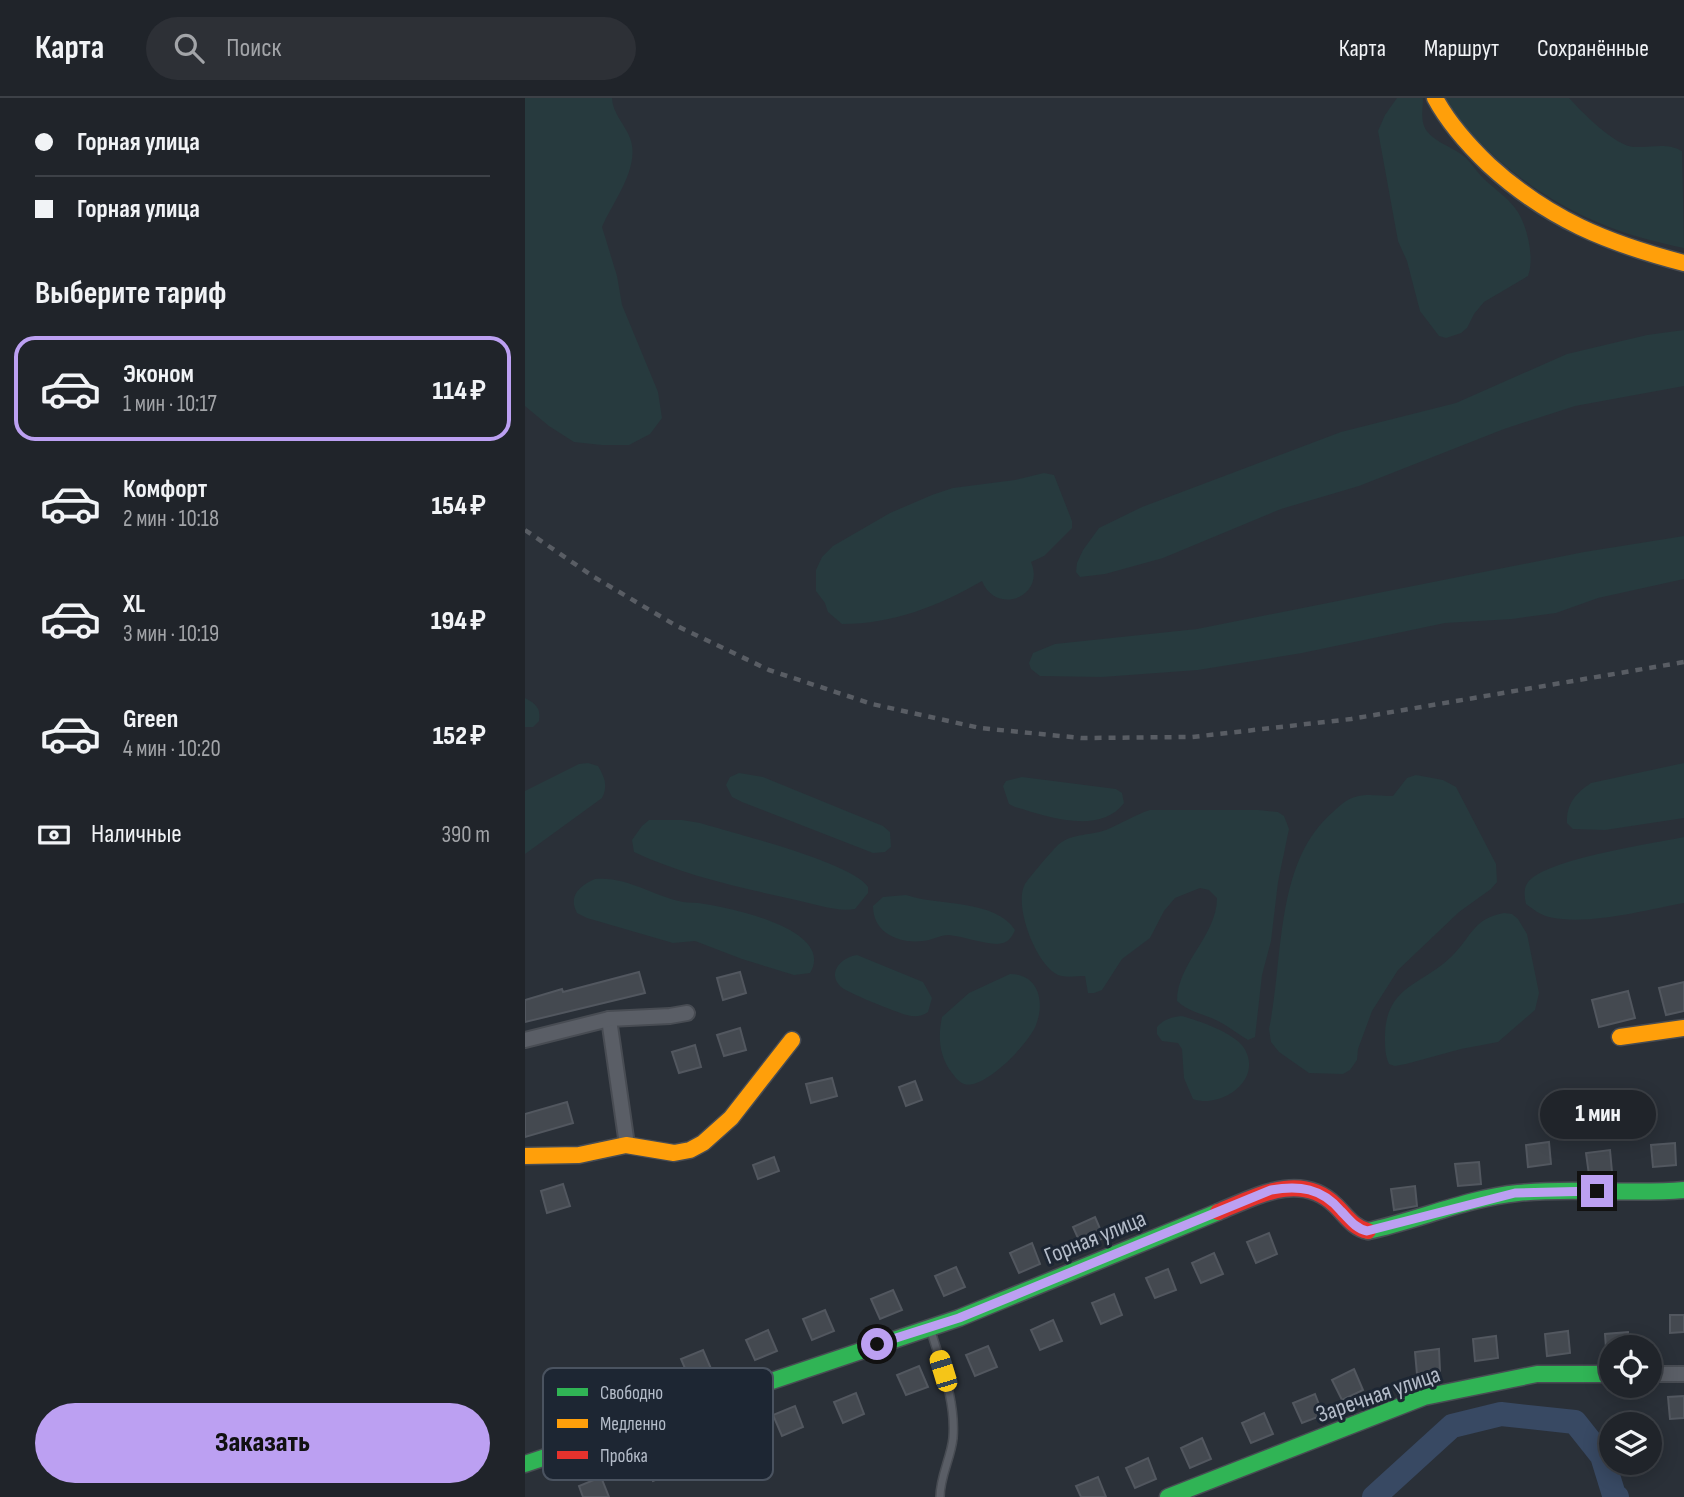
<!DOCTYPE html>
<html lang="ru">
<head>
<meta charset="utf-8">
<style>
	:root { --surface:#20242a; --page:#2d3036; --text:#f1f3f6; --muted:#a2a4a8; --line:#3d4147; --accent:#bca0f2 }
	body { margin:0; font-family:"Sofia Sans Condensed",sans-serif; background:var(--page); color:var(--text); height:100vh; display:flex; flex-direction:column; font-size:26px; white-space:nowrap }
	* { box-sizing:border-box; margin:0 }
	p { font-size:23px; color:var(--muted) }
	.icon { flex:none; width:38px; height:38px; fill:none; stroke:currentColor; stroke-width:2; stroke-linecap:round; stroke-linejoin:round }
	.map { position:relative; flex:1; overflow:hidden }
	.panel { display:flex; flex-direction:column; background:var(--surface); width:525px }
	.panel>* { flex:none }
	.banner { display:grid; align-content:center; height:154px; padding:0 35px; background:var(--surface) }
	.tools { position:absolute; left:1074px; top:1237px; display:grid; gap:14px }
	.tools a { display:grid; place-items:center; width:63px; height:63px; border-radius:50%; background:var(--surface); box-shadow:0 4px 18px #0003,0 0 0 2px var(--line); font-size:35px }
	.end { position:absolute; width:32px; height:32px; margin:-16px; border:9px solid #bca0f2; background:#111; box-shadow:0 0 0 4px #111 }
	.from { border-radius:50% }
	.bubble { position:absolute; height:49px; border-radius:24px; background:var(--surface); box-shadow:0 4px 18px #0003,0 0 0 2px var(--line); font-size:23px; font-weight:800; line-height:49px; text-align:center }
	.car { position:absolute; width:21px; height:42px; margin:-21px -10px; border-radius:9px; box-shadow:0 0 5px 2px #0007; background:linear-gradient(#f5c518 24%,#345 0 40%,#f5c518 0 76%,#345 0 86%,#f5c518 0) }
	.banner b { display:flex; align-items:center; gap:24px; height:66px; font-size:26px }
	.banner b+b { border-top:2px solid var(--line) }
	.banner i { width:18px; height:18px; background:var(--text) }
	ul { padding:0; list-style:none }
	li { display:flex; align-items:center; gap:21px; height:105px; margin:0 14px 10px; padding:0 21px; border:4px solid transparent; border-radius:21px }
	li div { flex:1 }
	li b { display:block; font-size:26px }
	li em { font-style:normal; font-weight:800 }
	li.current { border-color:var(--accent) }
	li>.icon { width:63px; height:63px; stroke-width:1.5 }
	h2 { padding:0 35px; font-size:32px; line-height:84px }
	.pay { display:flex; align-items:center; gap:18px; height:77px; padding:0 35px; font-size:26px }
	.pay p { margin-inline-start:auto }
	.cta { display:flex; gap:14px; margin-top:auto; padding:14px 35px }
	.cta a { flex:1; height:80px; border-radius:42px; background:var(--accent); color:#111; font-size:28px; font-weight:800; line-height:80px; text-align:center }
	header { display:flex; align-items:center; gap:42px; box-sizing:border-box; height:98px; padding:0 35px; background:var(--surface); border-bottom:2px solid var(--line) }
	header strong { font-size:33px }
	nav { display:flex; gap:38px; margin-inline-start:auto; font-size:24px }
	.search { width:490px; height:63px; background:var(--page); display:flex; align-items:center; gap:18px; box-sizing:border-box; padding:0 24px; border-radius:38px; color:var(--muted); font-size:26px }
	main { display:flex; flex:1; min-height:0 }
	.map>svg:first-child { display:block }
</style>
</head>
<body>
<header>
<strong>Карта</strong>
<div class="search"><svg class="icon" aria-label="search" viewBox="0 0 24 24"><circle cx="10" cy="10" r="6"/><path d="M15 15l6 6"/></svg>Поиск</div>
<nav><a>Карта</a><a>Маршрут</a><a>Сохранённые</a></nav>
</header>
<main>
<section class="panel">
<div class="banner">
<b><i class="from"></i>Горная улица</b>
<b><i></i>Горная улица</b>
</div>
<h2>Выберите тариф</h2>
<ul>
<li class="current"><svg class="icon" aria-label="car" viewBox="0 0 24 24"><path d="M5 17H2v-5l4-1 3-4h7l3 4 3 1v5h-3M9 17h6M6 11h13"/><circle cx="7" cy="17" r="2"/><circle cx="17" cy="17" r="2"/></svg><div><b>Эконом</b><p>1 мин · 10:17</p></div><em>114 ₽</em></li>
<li><svg class="icon" aria-label="car" viewBox="0 0 24 24"><path d="M5 17H2v-5l4-1 3-4h7l3 4 3 1v5h-3M9 17h6M6 11h13"/><circle cx="7" cy="17" r="2"/><circle cx="17" cy="17" r="2"/></svg><div><b>Комфорт</b><p>2 мин · 10:18</p></div><em>154 ₽</em></li>
<li><svg class="icon" aria-label="car" viewBox="0 0 24 24"><path d="M5 17H2v-5l4-1 3-4h7l3 4 3 1v5h-3M9 17h6M6 11h13"/><circle cx="7" cy="17" r="2"/><circle cx="17" cy="17" r="2"/></svg><div><b>XL</b><p>3 мин · 10:19</p></div><em>194 ₽</em></li>
<li><svg class="icon" aria-label="car" viewBox="0 0 24 24"><path d="M5 17H2v-5l4-1 3-4h7l3 4 3 1v5h-3M9 17h6M6 11h13"/><circle cx="7" cy="17" r="2"/><circle cx="17" cy="17" r="2"/></svg><div><b>Green</b><p>4 мин · 10:20</p></div><em>152 ₽</em></li>
</ul>
<div class="pay"><svg class="icon" aria-label="cash" viewBox="0 0 24 24"><path d="M3 7h18v10H3z"/><circle cx="12" cy="12" r="2"/></svg>Наличные<p>390 m</p></div>
<div class="cta"><a>Заказать</a></div>
</section>
<div class="map">
<svg width="1159" height="1399" viewBox="0 0 1159 1399">
	<rect width="100%" height="100%" fill="#2a3038"/>
	<g fill="#273a3e">
		<path d="M 0,0 L 87,0 C 87,14 100,27 105,40 C 116,69 88,103 77,129 L 92,178 L 97,207 L 133,294 L 137,320 L 125,336 L 104,347 L 77,347 L 49,344 L 24,328 L 0,308 Z"/>
		<path d="M 872,0 L 898,0 C 898,11 895,22 901,32 C 910,45 929,49 941,60 C 947,66 952,74 958,80 C 968,90 982,99 990,110 C 1002,125 1010,160 1003,178 L 959,204 L 949,216 L 942,230 L 936,235 L 921,240 L 914,238 L 895,213 L 882,163 L 873,143 L 853,33 L 860,17 Z"/>
		<path d="M 920,0 L 1044,0 C 1057,14 1090,48 1109,49 C 1127,50 1141,44 1157,53 L 1159,150 C 1130,144 1099,136 1072,124 C 1016,101 951,52 920,0 Z"/>
		<path d="M 1159,232 L 1159,288 L 1050,308 L 979,331 L 834,388 L 756,411 L 638,460 L 580,476 L 555,479 L 551,474 L 552,465 L 558,452 L 574,430 L 617,409 L 816,334 L 931,305 L 1042,256 L 1122,237 Z"/>
		<path d="M 519,375 L 529,377 L 547,423 L 547,430 L 519,458 L 506,464 C 521,499 471,518 457,483 C 414,508 368,526 317,526 L 303,514 L 300,505 L 291,493 L 291,472 L 297,459 L 308,448 L 365,415 L 407,397 L 428,390 L 490,382 Z"/>
		<path d="M 1159,438 L 1159,481 L 1073,500 L 1031,515 L 987,521 L 920,525 L 777,555 L 673,572 L 577,579 L 515,578 L 506,571 L 504,565 L 508,555 L 530,546 L 672,531 L 1059,454 Z"/>
		<path d="M 0,600 C 11,606 16,610 14,623 L 8,629 L 0,629 Z"/>
		<path d="M 63,665 L 73,668 C 80,680 83,688 77,700 L 0,756 L 0,693 L 54,666 Z"/>
		<path d="M 1159,665 L 1159,720 L 1080,732 L 1048,731 L 1042,725 C 1041,706 1051,695 1066,685 Z"/>
		<path d="M 214,675 L 238,679 L 358,728 L 365,734 L 366,749 L 360,754 L 348,755 L 217,704 L 207,699 L 201,687 L 205,679 Z"/>
		<path d="M 891,677 L 918,682 L 931,689 L 971,766 L 972,784 L 966,791 L 934,814 L 873,872 L 847,913 L 833,951 L 832,962 L 825,972 L 818,976 L 784,975 L 754,954 L 746,944 L 744,931 C 759,862 749,764 808,714 C 814,708 822,701 830,699 C 841,695 856,698 868,698 L 882,680 Z"/>
		<path d="M 497,679 L 591,691 L 597,695 L 599,705 C 574,738 521,718 490,709 L 484,706 L 478,688 L 481,683 Z"/>
		<path d="M 625,712 L 733,712 L 753,714 L 759,718 L 764,731 L 753,784 L 746,843 L 737,877 L 730,939 L 723,942 C 713,936 703,928 693,923 C 679,916 664,914 652,903 C 652,865 692,838 692,800 L 684,792 L 675,790 L 650,800 L 639,813 L 625,840 L 597,861 L 577,892 L 569,895 L 563,895 L 560,878 C 551,878 541,880 533,877 C 511,867 488,807 500,786 C 504,780 525,755 531,749 C 544,735 564,738 581,732 C 596,726 609,717 625,712 Z"/>
		<path d="M 124,722 L 157,722 L 175,725 C 207,735 327,764 343,789 L 343,795 L 330,811 C 311,814 290,806 271,802 C 217,790 160,778 109,754 L 107,742 L 117,728 Z"/>
		<path d="M 1159,739 L 1159,805 C 1120,812 1063,828 1024,819 C 1015,817 1008,811 1001,806 C 999,796 998,788 1006,781 C 1030,760 1125,746 1159,739 Z"/>
		<path d="M 70,781 C 102,778 128,798 158,804 C 165,805 172,804 179,806 C 207,810 311,832 285,875 L 269,877 L 217,861 L 170,843 L 148,845 L 62,820 L 52,815 C 43,798 54,788 70,781 Z"/>
		<path d="M 381,797 C 413,808 470,801 490,832 C 486,841 483,845 472,846 C 456,845 440,839 424,837 C 415,837 407,842 398,843 C 374,846 348,835 348,808 L 358,799 Z"/>
		<path d="M 979,815 L 987,816 L 993,821 L 1002,836 L 1014,895 L 1010,912 L 973,944 L 936,951 L 881,966 L 870,968 L 864,966 C 860,957 860,949 860,939 C 860,888 897,887 926,859 C 947,839 947,821 979,815 Z"/>
		<path d="M 332,857 L 398,884 L 407,900 L 403,914 C 396,919 389,919 382,917 C 373,915 320,894 315,888 C 302,874 317,859 332,857 Z"/>
		<path d="M 485,876 C 514,876 520,904 511,927 C 504,945 460,992 439,986 C 433,984 428,976 424,971 C 414,955 413,938 417,919 L 444,895 Z"/>
		<path d="M 657,918 C 674,923 710,935 719,950 C 739,982 696,1011 668,1001 L 659,980 L 657,951 L 653,945 L 637,943 L 632,936 L 632,929 C 639,921 647,919 657,918 Z"/>
	</g>
	<g fill="none" stroke-linecap="round" stroke-linejoin="round">
		<path stroke="#384963" stroke-width="24" d="M 849,1399 L 927,1328 L 976,1316 L 1050,1324 L 1077,1358 L 1089,1397 L 1092,1399"/>
	</g>
	<g fill="#444950" stroke="#52575f" stroke-width="2">
		<path d="M 114,874 L 120,895 L 0,924 L 0,902 L 37,891 L 38,894 Z"/>
		<path d="M 215,874 L 221,895 L 198,902 L 192,880 Z"/>
		<path d="M 1159,884 L 1159,913 L 1141,917 L 1134,890 Z"/>
		<path d="M 1103,893 L 1110,920 L 1074,929 L 1067,902 Z"/>
		<path d="M 215,930 L 221,952 L 199,958 L 192,937 Z"/>
		<path d="M 170,947 L 176,969 L 154,975 L 147,954 Z"/>
		<path d="M 307,980 L 312,998 L 286,1005 L 281,986 Z"/>
		<path d="M 390,983 L 397,1002 L 381,1008 L 374,989 Z"/>
		<path d="M 42,1004 L 48,1025 L 0,1039 L 0,1016 Z"/>
		<path d="M 1024,1044 L 1026,1066 L 1003,1069 L 1001,1047 Z"/>
		<path d="M 1150,1045 L 1151,1067 L 1128,1069 L 1126,1047 Z"/>
		<path d="M 1085,1052 L 1087,1074 L 1064,1077 L 1061,1055 Z"/>
		<path d="M 249,1059 L 254,1073 L 233,1081 L 228,1067 Z"/>
		<path d="M 954,1064 L 956,1086 L 933,1088 L 930,1066 Z"/>
		<path d="M 38,1086 L 45,1108 L 22,1115 L 16,1093 Z"/>
		<path d="M 890,1088 L 892,1108 L 869,1112 L 866,1091 Z"/>
		<path d="M 570,1119 L 579,1140 L 557,1149 L 548,1129 Z"/>
		<path d="M 744,1135 L 752,1156 L 731,1165 L 722,1144 Z"/>
		<path d="M 507,1145 L 515,1166 L 494,1175 L 485,1155 Z"/>
		<path d="M 689,1155 L 698,1176 L 676,1185 L 667,1165 Z"/>
		<path d="M 431,1169 L 440,1189 L 419,1198 L 410,1178 Z"/>
		<path d="M 643,1171 L 651,1192 L 630,1200 L 621,1180 Z"/>
		<path d="M 368,1192 L 377,1212 L 355,1221 L 346,1201 Z"/>
		<path d="M 589,1196 L 597,1217 L 576,1226 L 567,1205 Z"/>
		<path d="M 300,1212 L 309,1233 L 287,1242 L 278,1221 Z"/>
		<path d="M 1145,1217 L 1159,1217 L 1159,1234 L 1145,1235 Z"/>
		<path d="M 528,1222 L 537,1243 L 515,1252 L 506,1232 Z"/>
		<path d="M 243,1232 L 252,1253 L 230,1262 L 221,1242 Z"/>
		<path d="M 1043,1233 L 1045,1255 L 1022,1258 L 1020,1236 Z"/>
		<path d="M 1103,1234 L 1105,1250 L 1081,1250 L 1080,1236 Z"/>
		<path d="M 971,1238 L 973,1260 L 950,1263 L 948,1241 Z"/>
		<path d="M 463,1248 L 472,1269 L 450,1278 L 441,1257 Z"/>
		<path d="M 914,1251 L 915,1273 L 892,1276 L 890,1254 Z"/>
		<path d="M 178,1252 L 187,1273 L 165,1282 L 156,1261 Z"/>
		<path d="M 394,1268 L 403,1289 L 381,1297 L 372,1277 Z"/>
		<path d="M 829,1271 L 838,1292 L 817,1302 L 807,1282 Z"/>
		<path d="M 331,1295 L 339,1316 L 318,1325 L 309,1304 Z"/>
		<path d="M 790,1296 L 798,1317 L 777,1325 L 768,1305 Z"/>
		<path d="M 1159,1298 L 1159,1320 L 1145,1321 L 1143,1299 Z"/>
		<path d="M 270,1308 L 278,1329 L 257,1338 L 248,1317 Z"/>
		<path d="M 739,1315 L 748,1336 L 726,1345 L 717,1325 Z"/>
		<path d="M 677,1340 L 686,1361 L 665,1370 L 656,1350 Z"/>
		<path d="M 141,1353 L 150,1374 L 128,1383 L 119,1363 Z"/>
		<path d="M 623,1360 L 631,1381 L 610,1390 L 601,1370 Z"/>
		<path d="M 76,1379 L 84,1399 L 58,1399 L 54,1388 Z"/>
		<path d="M 573,1379 L 581,1399 L 556,1399 L 551,1388 Z"/>
	</g>
	<g fill="none" stroke-linecap="round" stroke-linejoin="round">
		<g stroke="#484c53" stroke-width="10">
			<path id="lane" d="M 406,1233 C 416,1267 431,1303 428,1340 C 426,1360 415,1378 415,1399"/>
		</g>
		<g stroke="#484c53" stroke-width="18">
			<g id="street">
				<path d="M 84,921 L 102,1047"/>
				<path d="M 0,942 L 84,921 L 145,918 L 162,915"/>
				<path d="M 1125,1276 L 1159,1276"/>
			</g>
		</g>
		<g stroke="#484c53" stroke-width="19">
			<g id="fast">
				<path d="M 843,1133 C 894,1122 942,1100 993,1095 C 1048,1089 1104,1097 1159,1092"/>
				<path d="M 0,1366 L 434,1220 L 693,1114"/>
				<path d="M 643,1399 L 899,1299 L 1012,1276 L 1087,1276"/>
			</g>
		</g>
		<g stroke="#484c53" stroke-width="19">
			<g id="slow">
				<path d="M 910,0 C 924,26 943,47 964,67 C 1023,121 1082,145 1159,165"/>
				<path d="M 1095,939 L 1159,930"/>
				<path d="M 0,1058 L 54,1057 L 101,1047 L 149,1055 L 165,1052 L 178,1045 L 206,1020 L 267,942"/>
			</g>
		</g>
		<g stroke="#484c53" stroke-width="19">
			<path id="jam" d="M 693,1114 C 730,1099 775,1073 810,1107 C 820,1116 828,1130 843,1133"/>
		</g>
		<use href="#lane" stroke="#5a5e66" stroke-width="7"/>
		<use href="#street" stroke="#5a5e66" stroke-width="14"/>
		<use href="#fast" stroke="#30b455" stroke-width="16"/>
		<use href="#slow" stroke="#ff9f0a" stroke-width="16"/>
		<use href="#jam" stroke="#e5322d" stroke-width="16"/>
		<path stroke="#595d64" stroke-width="4.5" stroke-dasharray="7 7" stroke-linecap="butt" d="M 0,432 L 69,479 L 150,527 L 244,572 L 347,606 L 455,630 L 556,640 L 667,639 L 826,621 L 1159,564"/>
	</g>
	<g fill="none" stroke-linecap="round" stroke-linejoin="round">
		<path stroke="#bca0f2" stroke-width="9" d="M 352,1246 L 434,1220 L 746,1092 C 774,1087 797,1090 816,1113 C 824,1121 831,1131 842,1133 L 990,1095 L 1072,1093"/>
	</g>
	<g text-anchor="middle" stroke-width="6" stroke-linejoin="round" paint-order="stroke">
		<g font-size="24" fill="#b4bcc9" stroke="#1d2633">
			<text transform="translate(570 1139) rotate(-22)" y="8">Горная улица</text>
			<text transform="translate(853 1296) rotate(-19)" y="8">Заречная улица</text>
		</g>
	</g>
	<rect x="18" y="1270" width="230" height="112" rx="10" fill="#1d2633" stroke="#4a5360" stroke-width="2"/>
	<rect x="32" y="1290" width="31" height="8" fill="#30b455"/>
	<rect x="32" y="1321" width="31" height="9" fill="#ff9f0a"/>
	<rect x="32" y="1353" width="31" height="8" fill="#e5322d"/>
	<g font-size="19" fill="#b4bcc9">
		<text x="75" y="1301">Свободно</text>
		<text x="75" y="1332">Медленно</text>
		<text x="75" y="1364">Пробка</text>
	</g>
</svg>
<div class="tools">
<a><svg class="icon" aria-label="locate" viewBox="0 0 24 24"><circle cx="12" cy="12" r="6"/><path d="M12 2v4M12 18v4M2 12h4M18 12h4"/></svg></a>
<a><svg class="icon" aria-label="layers" viewBox="0 0 24 24"><path d="M12 4l9 5-9 5-9-5zM3 14l9 5 9-5"/></svg></a>
</div>
<i class="end from" style="left:352px;top:1246px"></i>
<i class="end" style="left:1072px;top:1093px"></i>
<div class="bubble" style="left:1015px;top:992px;width:116px">1 мин</div>
<i class="car" style="left:418px;top:1273px;rotate:343deg"></i>
</div>
</main>
</body>
</html>
